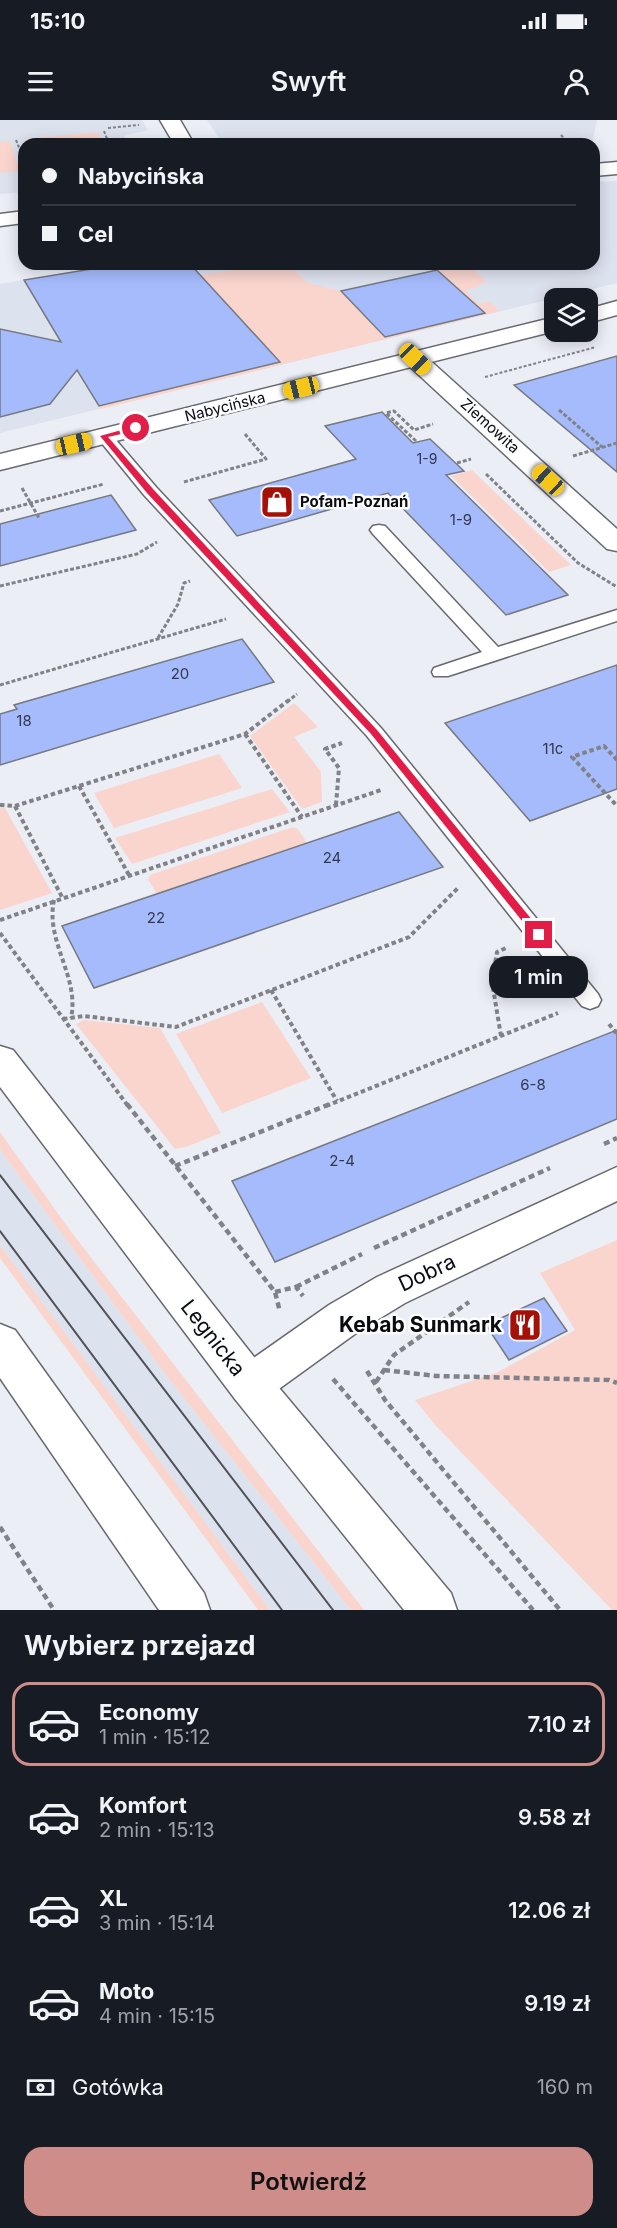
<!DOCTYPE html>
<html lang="pl">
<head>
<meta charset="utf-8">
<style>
	:root { --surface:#171b24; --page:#20242c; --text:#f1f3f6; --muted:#9ea1a6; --line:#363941; --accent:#cf8d8a }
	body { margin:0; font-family:Inter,sans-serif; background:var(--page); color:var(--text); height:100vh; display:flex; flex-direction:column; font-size:22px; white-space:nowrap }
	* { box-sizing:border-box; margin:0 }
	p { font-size:20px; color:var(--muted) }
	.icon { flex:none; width:33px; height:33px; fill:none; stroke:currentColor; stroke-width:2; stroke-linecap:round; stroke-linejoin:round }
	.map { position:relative; height:1490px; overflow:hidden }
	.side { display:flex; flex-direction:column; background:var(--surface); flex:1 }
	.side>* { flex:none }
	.guide { position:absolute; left:18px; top:18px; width:582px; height:132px; border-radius:18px; box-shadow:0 3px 15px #0003; display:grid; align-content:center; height:132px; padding:0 24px; background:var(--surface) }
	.controls { position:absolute; left:544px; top:168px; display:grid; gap:12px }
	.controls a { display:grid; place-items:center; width:54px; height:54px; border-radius:12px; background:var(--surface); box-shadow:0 3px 15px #0003; font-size:30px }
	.end { position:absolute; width:27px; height:27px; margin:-14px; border:8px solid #e11d48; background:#fff; box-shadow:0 0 0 3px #fff }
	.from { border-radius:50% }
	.bubble { position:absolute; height:42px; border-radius:18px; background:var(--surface); box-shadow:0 3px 15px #0003; font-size:20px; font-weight:600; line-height:42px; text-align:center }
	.car { position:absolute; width:18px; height:36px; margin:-18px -9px; border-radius:8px; box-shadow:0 0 4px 2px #0007; background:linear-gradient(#f5c518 24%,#345 0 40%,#f5c518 0 76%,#345 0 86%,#f5c518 0) }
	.guide b { display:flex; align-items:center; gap:21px; height:57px; font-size:22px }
	.guide b+b { border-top:2px solid var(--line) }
	.guide i { width:15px; height:15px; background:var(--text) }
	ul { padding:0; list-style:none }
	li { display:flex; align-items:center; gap:18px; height:84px; margin:0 12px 9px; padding:0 12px; border:3px solid transparent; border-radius:18px }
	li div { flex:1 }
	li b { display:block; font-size:22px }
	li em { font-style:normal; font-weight:600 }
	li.active { border-color:var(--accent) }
	li>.icon { width:54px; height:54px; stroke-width:1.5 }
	h2 { padding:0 24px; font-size:27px; line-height:72px }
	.pay { display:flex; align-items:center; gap:15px; height:66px; padding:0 24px; font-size:22px }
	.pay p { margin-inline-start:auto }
	.action { display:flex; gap:12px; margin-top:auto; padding:12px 24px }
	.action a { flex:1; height:69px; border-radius:18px; background:var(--accent); color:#111; font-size:24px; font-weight:600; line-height:69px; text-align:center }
	.status { display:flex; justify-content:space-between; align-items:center; height:42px; padding:0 30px; background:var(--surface); direction:ltr }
	.status svg { height:16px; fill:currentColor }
	header { display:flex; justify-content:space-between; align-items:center; height:78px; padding:0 24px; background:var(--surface); font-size:27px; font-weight:600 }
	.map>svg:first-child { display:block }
</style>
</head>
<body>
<div class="status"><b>15:10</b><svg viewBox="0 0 49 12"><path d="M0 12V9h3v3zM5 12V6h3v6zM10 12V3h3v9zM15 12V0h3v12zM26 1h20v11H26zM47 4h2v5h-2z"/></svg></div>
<header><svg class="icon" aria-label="menu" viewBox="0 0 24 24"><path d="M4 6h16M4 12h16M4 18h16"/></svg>Swyft<svg class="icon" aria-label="person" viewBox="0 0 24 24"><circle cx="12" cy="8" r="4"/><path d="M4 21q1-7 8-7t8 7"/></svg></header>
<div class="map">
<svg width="617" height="1490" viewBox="0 0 617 1490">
	<rect width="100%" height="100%" fill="#eceef6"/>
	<g fill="#dde2ef">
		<path d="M 0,0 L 142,0 L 148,10 L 124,16 L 128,24 L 24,24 L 24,72 L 0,74 Z"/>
		<path d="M 207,0 L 597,0 L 592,24 L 223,24 Z"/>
		<path d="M 617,61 L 617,163 L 0,313 L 0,164 L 113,144 L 594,144 L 594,62 Z"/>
		<path d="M 0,1030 L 169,1259 L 351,1490 L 270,1490 L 0,1125 Z"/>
	</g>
	<g fill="#f9d5ce" fill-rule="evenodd">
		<path d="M 98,12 L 103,24 L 27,24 L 25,19 Z"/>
		<path d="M 10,21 L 20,51 L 0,53 L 0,22 Z"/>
		<path d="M 277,144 L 288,144 L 308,163 L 341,171 L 385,217 L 484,193 L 433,146 L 468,144 L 487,162 L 466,171 L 479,184 L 489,181 L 500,191 L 101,289 L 99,286 L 152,273 L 123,166 ZM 218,177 L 221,177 L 280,242 L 212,258 Z"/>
		<path d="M 472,350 L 571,445 L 549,452 L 451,356 Z"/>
		<path d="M 294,583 L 318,607 L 294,617 L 321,652 L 322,682 L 302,689 L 250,616 Z"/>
		<path d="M 219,634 L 242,668 L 114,708 L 94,673 Z"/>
		<path d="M 272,669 L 290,692 L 132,744 L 115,718 Z"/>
		<path d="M 0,688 L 5,688 L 52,773 L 0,790 Z"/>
		<path d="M 293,707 L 298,709 L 307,723 L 157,774 L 148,759 L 150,755 Z"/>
		<path d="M 262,882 L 311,958 L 222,993 L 176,914 Z"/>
		<path d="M 84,900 L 160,908 L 221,1013 L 186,1027 L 175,1029 L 76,904 Z"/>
		<path d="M 0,1012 L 69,1109 L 364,1490 L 351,1490 L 169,1259 L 0,1030 Z"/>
		<path d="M 617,1120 L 617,1490 L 612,1490 L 437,1307 L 415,1280 L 498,1252 L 575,1210 L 540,1153 Z"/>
		<path d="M 0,1125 L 270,1490 L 258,1490 L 0,1138 Z"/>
	</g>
	<g fill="#a5bbfc" stroke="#76797f" stroke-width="1.5">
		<path d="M 122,144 L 190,144 L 280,242 L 99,286 L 77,250 L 50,284 L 0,297 L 0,209 L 61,222 L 24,160 Z"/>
		<path d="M 437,150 L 485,193 L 385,217 L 341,171 Z"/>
		<path d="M 617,236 L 617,352 L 514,265 Z"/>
		<path d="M 382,292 L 413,323 L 430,319 L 464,351 L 446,355 L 568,475 L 506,495 L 388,373 L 237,416 L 209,380 L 356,339 L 325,306 Z"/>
		<path d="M 111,375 L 136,410 L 0,446 L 0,404 Z"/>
		<path d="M 242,519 L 274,562 L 0,645 L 0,594 L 17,589 L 14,585 Z"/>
		<path d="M 617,545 L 617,669 L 530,701 L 445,603 Z"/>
		<path d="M 399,692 L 443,747 L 94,868 L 62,806 Z"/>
		<path d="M 617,910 L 617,999 L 275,1142 L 232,1061 Z"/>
		<path d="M 544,1178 L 567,1211 L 509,1240 L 486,1205 Z"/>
	</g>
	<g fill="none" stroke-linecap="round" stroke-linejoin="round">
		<g stroke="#676970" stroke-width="3">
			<g id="service">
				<path d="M 104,311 L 110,313 L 156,367 L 381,608 L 598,874 L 601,880 L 598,886 L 590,889 L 582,886 L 367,616 L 144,375 L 96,316 Z"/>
				<path d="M 379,405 L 385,406 L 498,527 L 617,490 L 617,501 L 448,556 L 434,556 L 432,552 L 434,548 L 482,532 L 373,414 L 370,410 L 373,406 Z"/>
			</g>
		</g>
		<g stroke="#676970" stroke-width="3">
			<g id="minor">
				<path d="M 160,0 L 180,0 L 194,24 L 174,24 Z"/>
				<path d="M 617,42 L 617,54 L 594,56 L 594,44 Z"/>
				<path d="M 24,91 L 24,103 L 0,106 L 0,94 Z"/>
				<path d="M 415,232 L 423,234 L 617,409 L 617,431 L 607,429 L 407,244 L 403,239 L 407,234 Z"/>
				<path d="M 617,1047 L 617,1081 L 405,1183 L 359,1211 L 265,1279 L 250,1285 L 235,1279 L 229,1265 L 235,1251 L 329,1185 L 377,1157 Z"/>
			</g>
		</g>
		<g stroke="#676970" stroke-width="3">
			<g id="tertiary">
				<path d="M 617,181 L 617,195 L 588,203 L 588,189 Z"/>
				<path d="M 555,197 L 555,211 L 0,350 L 0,334 Z"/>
			</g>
		</g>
		<g stroke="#676970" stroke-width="3">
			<g id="secondary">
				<path d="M 0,926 L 13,930 L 265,1251 L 451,1473 L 457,1490 L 404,1490 L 235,1279 L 0,967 Z"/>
				<path d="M 0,1204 L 15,1210 L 204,1473 L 210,1490 L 159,1490 L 0,1258 Z"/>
			</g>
		</g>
		<g stroke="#818288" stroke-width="2" stroke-dasharray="3 2" stroke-linecap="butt">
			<path d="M 108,8 L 139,5"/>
			<path d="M 104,11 L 109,24"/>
			<path d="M 561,15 L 569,24"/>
			<path d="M 16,20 L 24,40"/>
			<path d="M 485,257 L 596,227"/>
		</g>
		<g stroke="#818288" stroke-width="3" stroke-dasharray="4 2" stroke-linecap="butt">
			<path d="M 559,290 L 602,327"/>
			<path d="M 416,321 L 386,293 L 394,291 L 414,310 L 433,304"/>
			<path d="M 573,336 L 617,323"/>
			<path d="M 457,343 L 471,339"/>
			<path d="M 486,354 L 578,443 L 617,467"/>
			<path d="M 184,362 L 266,339 L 245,314"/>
			<path d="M 22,368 L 39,398"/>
			<path d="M 0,391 L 104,364"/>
			<path d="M 0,466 L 137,434 L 157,422"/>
			<path d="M 158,518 L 178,484 L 184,463 L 190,461"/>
			<path d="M 0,565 L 226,499"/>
			<path d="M 287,582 L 297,574"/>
		</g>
		<g stroke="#818288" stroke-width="4" stroke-dasharray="4.5 3" stroke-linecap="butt">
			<path d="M 245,614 L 302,697"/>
			<path d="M 617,640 L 604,626 L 572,637 L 617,686"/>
			<path d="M 79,666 L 129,755"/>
			<path d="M 0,685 L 15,686 L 245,614 L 289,580"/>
			<path d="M 336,685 L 339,648 L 325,629 L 342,623"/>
			<path d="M 15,686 L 62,777"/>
			<path d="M 54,780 C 45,822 80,857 71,898"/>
			<path d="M 0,800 L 381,670"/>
			<path d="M 0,813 L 128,986"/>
			<path d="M 271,870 L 337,981"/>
			<path d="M 63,899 L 84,896 L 176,907 L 409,817 L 459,767"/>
			<path d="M 609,904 L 617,914"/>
			<path d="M 501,916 L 492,862 L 497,832 L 506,828"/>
			<path d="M 326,986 L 558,893"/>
		</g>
		<g stroke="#818288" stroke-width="4.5" stroke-dasharray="6 4" stroke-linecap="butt">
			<path d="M 127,984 L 275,1172 L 280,1192"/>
			<path d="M 604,1024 L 617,1018"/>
			<path d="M 175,1046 L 330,984"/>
			<path d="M 374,1128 L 550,1048"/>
			<path d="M 296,1167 L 362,1134"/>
			<path d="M 275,1172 L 296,1167 L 303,1176"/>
			<path d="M 384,1250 L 436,1256 L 609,1260 L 617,1263"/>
			<path d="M 367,1251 L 385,1280 L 560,1490"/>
			<path d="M 333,1259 L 533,1490"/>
			<path d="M 376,1262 L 394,1235 L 469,1182"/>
			<path d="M 0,1407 L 54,1490"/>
		</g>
		<use href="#service" fill="#fff" fill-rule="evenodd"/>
		<use href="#minor" fill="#fff" fill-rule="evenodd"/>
		<use href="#tertiary" fill="#fff" fill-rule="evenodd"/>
		<use href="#secondary" fill="#fff" fill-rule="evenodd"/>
		<g stroke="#505156" stroke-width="2">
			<path d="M 0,1055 L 333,1490"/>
			<path d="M 0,1111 L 282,1490"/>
		</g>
	</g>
	<path fill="#e11d48" d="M 136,306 L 139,310 L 108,317 L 153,369 L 377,610 L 542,812 L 542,817 L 535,817 L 371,614 L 147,373 L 100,316 Z"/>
	<defs>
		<g id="shop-square" transform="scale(1.725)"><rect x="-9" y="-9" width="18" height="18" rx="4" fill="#a51106" stroke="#fbfcff"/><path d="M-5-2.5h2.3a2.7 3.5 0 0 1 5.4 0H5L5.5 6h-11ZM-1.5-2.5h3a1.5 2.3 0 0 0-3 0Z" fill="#fff"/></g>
		<g id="restaurant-square" transform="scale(1.725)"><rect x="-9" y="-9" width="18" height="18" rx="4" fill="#a51106" stroke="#fbfcff"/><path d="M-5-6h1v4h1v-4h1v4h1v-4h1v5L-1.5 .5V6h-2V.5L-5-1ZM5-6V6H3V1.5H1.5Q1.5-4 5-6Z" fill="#fff"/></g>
	</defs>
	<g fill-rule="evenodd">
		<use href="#shop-square" x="277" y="382"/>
		<use href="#restaurant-square" x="525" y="1205"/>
	</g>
	<g text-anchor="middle" stroke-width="5" stroke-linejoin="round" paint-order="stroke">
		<g font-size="14" fill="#32374a">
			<text x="427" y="344">1-9</text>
		</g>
		<g font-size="15" fill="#0b0b0e" stroke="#fbfcff">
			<text transform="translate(225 287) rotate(-14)" y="5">Nabycińska</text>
			<text transform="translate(490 306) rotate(42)" y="5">Ziemowita</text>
		</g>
		<g font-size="15" font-weight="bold" fill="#0b0b0e" stroke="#fbfcff" text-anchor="start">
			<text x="300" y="387">Pofam-Poznań</text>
		</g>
		<g font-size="15" fill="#32374a">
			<text x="461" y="405">1-9</text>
			<text x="180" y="559">20</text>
			<text x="24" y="606">18</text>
			<text x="553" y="634">11c</text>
			<text x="332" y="743">24</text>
			<text x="156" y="803">22</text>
			<text x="533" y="970">6-8</text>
			<text x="342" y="1046">2-4</text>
		</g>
		<g font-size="21" fill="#0b0b0e" stroke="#fbfcff">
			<text transform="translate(427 1153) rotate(-25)" y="7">Dobra</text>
			<text transform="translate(213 1218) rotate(52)" y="7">Legnicka</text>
		</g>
		<g font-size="21" font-weight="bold" fill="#0b0b0e" stroke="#fbfcff" text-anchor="end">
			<text x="502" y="1212">Kebab Sunmark</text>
		</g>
	</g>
</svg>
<div class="controls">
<a><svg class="icon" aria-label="layers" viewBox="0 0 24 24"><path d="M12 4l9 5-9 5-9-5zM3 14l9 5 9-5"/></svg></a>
</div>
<i class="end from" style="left:136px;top:308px"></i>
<i class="end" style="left:539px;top:815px"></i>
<div class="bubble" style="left:489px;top:836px;width:99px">1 min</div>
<i class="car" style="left:415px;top:239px;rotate:134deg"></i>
<i class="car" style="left:301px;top:268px;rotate:256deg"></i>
<i class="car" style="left:74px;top:324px;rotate:77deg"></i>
<i class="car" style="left:548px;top:360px;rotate:313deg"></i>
<div class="guide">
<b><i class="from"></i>Nabycińska</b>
<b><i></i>Cel</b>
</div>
</div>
<section class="side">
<h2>Wybierz przejazd</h2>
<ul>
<li class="active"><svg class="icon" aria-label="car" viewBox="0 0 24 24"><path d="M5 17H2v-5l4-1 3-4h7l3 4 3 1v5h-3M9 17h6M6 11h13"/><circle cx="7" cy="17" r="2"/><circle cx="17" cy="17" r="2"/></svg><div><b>Economy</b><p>1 min · 15:12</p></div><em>7.10 zł</em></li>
<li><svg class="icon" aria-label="car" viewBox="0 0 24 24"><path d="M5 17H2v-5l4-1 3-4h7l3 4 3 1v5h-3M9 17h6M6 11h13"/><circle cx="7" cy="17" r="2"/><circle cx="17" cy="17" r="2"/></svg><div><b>Komfort</b><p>2 min · 15:13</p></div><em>9.58 zł</em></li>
<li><svg class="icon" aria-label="car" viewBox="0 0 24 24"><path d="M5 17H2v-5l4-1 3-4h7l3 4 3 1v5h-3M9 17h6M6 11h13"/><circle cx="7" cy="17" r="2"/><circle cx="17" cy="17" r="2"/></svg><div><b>XL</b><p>3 min · 15:14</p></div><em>12.06 zł</em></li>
<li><svg class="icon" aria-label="car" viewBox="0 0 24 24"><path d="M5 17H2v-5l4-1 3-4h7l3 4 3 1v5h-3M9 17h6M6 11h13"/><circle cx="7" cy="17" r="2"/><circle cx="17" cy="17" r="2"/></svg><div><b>Moto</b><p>4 min · 15:15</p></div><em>9.19 zł</em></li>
</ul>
<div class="pay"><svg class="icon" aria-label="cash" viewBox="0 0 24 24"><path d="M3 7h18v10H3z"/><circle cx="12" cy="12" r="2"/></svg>Gotówka<p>160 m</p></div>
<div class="action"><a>Potwierdź</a></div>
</section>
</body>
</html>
